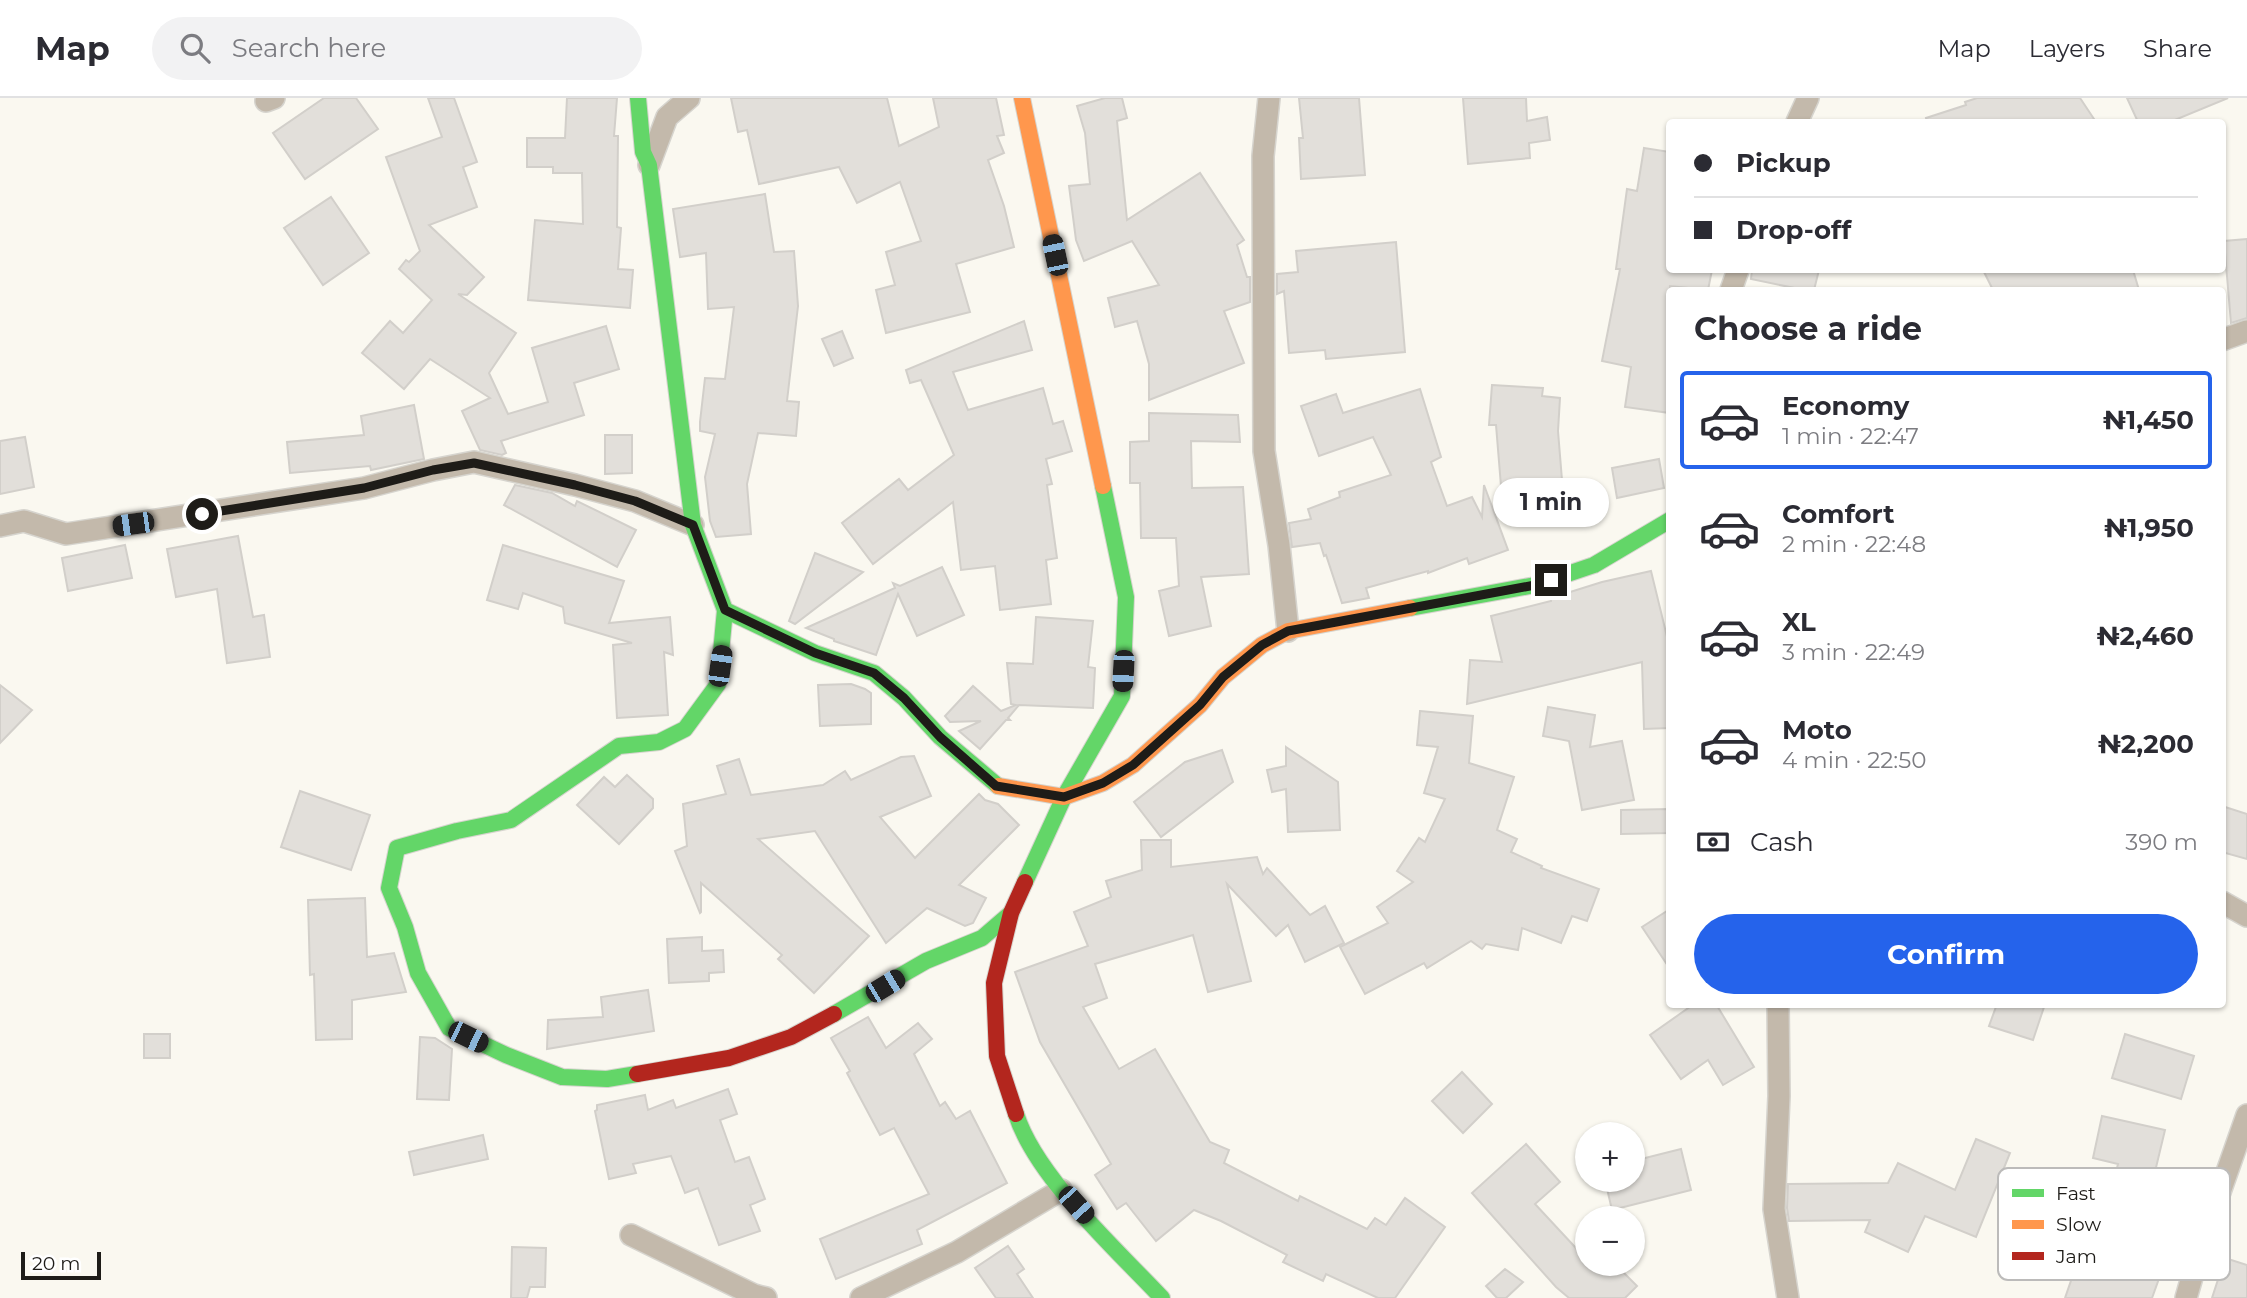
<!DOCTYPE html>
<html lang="en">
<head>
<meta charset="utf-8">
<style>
	:root { --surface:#fff; --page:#f2f2f3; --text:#2b2b33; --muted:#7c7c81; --line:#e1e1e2; --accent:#2563eb }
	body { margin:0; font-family:Montserrat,sans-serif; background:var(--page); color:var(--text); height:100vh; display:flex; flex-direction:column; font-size:26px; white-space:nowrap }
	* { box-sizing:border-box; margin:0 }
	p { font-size:23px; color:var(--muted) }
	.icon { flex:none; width:38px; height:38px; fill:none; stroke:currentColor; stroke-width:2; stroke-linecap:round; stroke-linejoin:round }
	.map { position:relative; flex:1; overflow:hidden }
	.side { position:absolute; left:1666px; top:189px; width:560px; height:721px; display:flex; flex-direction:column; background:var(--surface); border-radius:7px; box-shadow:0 2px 5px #0004 }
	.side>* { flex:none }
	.top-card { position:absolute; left:1666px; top:21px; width:560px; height:154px; border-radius:7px; box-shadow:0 2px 5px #0004; display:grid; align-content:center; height:154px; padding:0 28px; background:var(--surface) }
	.fabs { position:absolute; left:1575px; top:1024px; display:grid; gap:14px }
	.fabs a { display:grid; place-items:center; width:70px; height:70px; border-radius:50%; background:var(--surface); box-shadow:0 2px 5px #0004; font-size:35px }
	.scale { position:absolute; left:21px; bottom:18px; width:80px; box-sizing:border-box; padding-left:7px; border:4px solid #1e1c18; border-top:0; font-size:19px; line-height:24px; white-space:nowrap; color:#1e1c18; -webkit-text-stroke:5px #fff; paint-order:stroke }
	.end { position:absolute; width:32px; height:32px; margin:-16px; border:9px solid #1e1c18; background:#fff; box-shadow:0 0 0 4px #fff }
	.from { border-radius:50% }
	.bubble { position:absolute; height:49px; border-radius:24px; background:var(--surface); box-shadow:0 2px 5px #0004; font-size:23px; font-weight:700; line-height:49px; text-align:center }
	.car { position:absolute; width:21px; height:42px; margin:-21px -10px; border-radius:9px; box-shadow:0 0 5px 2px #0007; background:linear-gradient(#222 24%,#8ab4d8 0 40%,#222 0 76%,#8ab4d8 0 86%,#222 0) }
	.top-card b { display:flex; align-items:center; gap:24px; height:66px; font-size:26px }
	.top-card b+b { border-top:2px solid var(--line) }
	.top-card i { width:18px; height:18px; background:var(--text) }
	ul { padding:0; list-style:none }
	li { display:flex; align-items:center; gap:21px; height:98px; margin:0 14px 10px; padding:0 14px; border:4px solid transparent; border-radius:7px }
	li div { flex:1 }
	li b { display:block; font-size:26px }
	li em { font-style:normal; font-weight:700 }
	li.current { border-color:var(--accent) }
	li>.icon { width:63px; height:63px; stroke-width:1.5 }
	h2 { padding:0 28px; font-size:32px; line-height:84px }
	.pay { display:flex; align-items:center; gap:18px; height:77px; padding:0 28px; font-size:26px }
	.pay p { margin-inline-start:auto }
	.action { display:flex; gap:14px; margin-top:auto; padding:14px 28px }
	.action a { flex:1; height:80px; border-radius:42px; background:var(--accent); color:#fff; font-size:28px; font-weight:700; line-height:80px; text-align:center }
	header { display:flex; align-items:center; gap:42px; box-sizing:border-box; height:98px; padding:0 35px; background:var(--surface); border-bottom:2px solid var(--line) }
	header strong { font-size:33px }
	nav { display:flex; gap:38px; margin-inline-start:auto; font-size:24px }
	.search { width:490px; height:63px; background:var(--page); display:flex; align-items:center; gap:18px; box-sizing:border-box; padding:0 24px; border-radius:38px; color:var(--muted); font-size:26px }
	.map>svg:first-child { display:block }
</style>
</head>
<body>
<header>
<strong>Map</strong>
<div class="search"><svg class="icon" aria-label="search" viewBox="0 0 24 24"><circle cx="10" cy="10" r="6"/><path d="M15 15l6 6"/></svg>Search here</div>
<nav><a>Map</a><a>Layers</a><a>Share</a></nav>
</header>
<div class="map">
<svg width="2247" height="1200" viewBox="0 0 2247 1200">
	<rect width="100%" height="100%" fill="#faf8f0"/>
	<g fill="#e2dfda" stroke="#d2cfca" stroke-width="2">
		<path d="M 324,0 L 356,0 L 378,31 L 305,81 L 273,35 Z"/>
		<path d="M 428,0 L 454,0 L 477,64 L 463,69 L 477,109 L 429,127 L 484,179 L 467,197 L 458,196 L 516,235 L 489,275 L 508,316 L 548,304 L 532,250 L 606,228 L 619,271 L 574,285 L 584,317 L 501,343 L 506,355 L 502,357 L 480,352 L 462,313 L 490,300 L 430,261 L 404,291 L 362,255 L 390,223 L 403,235 L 432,202 L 399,171 L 406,162 L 409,164 L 420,153 L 386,59 L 442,39 Z"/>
		<path d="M 567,0 L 617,0 L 614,38 L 618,38 L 617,129 L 621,130 L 618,171 L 633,172 L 630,210 L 528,202 L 535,122 L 583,126 L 582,75 L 553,75 L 553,69 L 527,69 L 527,40 L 565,40 Z"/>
		<path d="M 731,0 L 887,0 L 899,48 L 939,29 L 933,0 L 996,0 L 1004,37 L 997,38 L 1004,55 L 988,62 L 1004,108 L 1014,149 L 956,166 L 970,214 L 886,235 L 876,192 L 895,187 L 886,154 L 921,143 L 900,84 L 857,105 L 839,69 L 759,86 L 747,32 L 738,34 Z"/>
		<path d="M 1105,0 L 1122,0 L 1127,20 L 1117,23 L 1127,122 L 1200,75 L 1244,142 L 1237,147 L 1247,179 L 1250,179 L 1250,204 L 1224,213 L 1244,265 L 1149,302 L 1149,266 L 1137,223 L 1115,229 L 1108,200 L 1159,187 L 1132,143 L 1084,163 L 1076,142 L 1069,88 L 1090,86 L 1085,35 L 1077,8 Z"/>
		<path d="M 1299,0 L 1359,0 L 1365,77 L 1301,81 L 1299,40 L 1303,40 Z"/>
		<path d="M 1463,0 L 1526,0 L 1527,23 L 1547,19 L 1550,42 L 1529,45 L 1530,60 L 1468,66 Z"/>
		<path d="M 1977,0 L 2080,0 L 2096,24 L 1927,24 L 1926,20 L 1966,7 L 1965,4 Z"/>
		<path d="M 2127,0 L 2228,0 L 2170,24 L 2138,24 Z"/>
		<path d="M 1644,50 L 1670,54 L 1670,172 L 1712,172 L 1708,192 L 1670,188 L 1670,315 L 1625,309 L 1631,269 L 1602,263 L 1620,171 L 1616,171 L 1627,91 L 1637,93 Z"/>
		<path d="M 765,96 L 774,154 L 794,153 L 798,208 L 787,303 L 799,304 L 796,338 L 758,335 L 747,386 L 751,436 L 716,439 L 710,423 L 705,379 L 715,336 L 700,333 L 700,324 L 705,280 L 725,281 L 734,209 L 708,211 L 706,155 L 680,159 L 673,111 Z"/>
		<path d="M 331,99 L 369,155 L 323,187 L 284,130 Z"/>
		<path d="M 2247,141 L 2247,220 L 2231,225 L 2224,143 Z"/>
		<path d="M 1396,144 L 1405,254 L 1326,261 L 1325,252 L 1289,255 L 1284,193 L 1277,196 L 1277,176 L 1298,174 L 1296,153 Z"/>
		<path d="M 1752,172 L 1819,172 L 1814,192 L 1804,192 L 1751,181 Z"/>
		<path d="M 1983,172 L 2133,172 L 2139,192 L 1993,192 Z"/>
		<path d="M 1024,223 L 1032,252 L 953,274 L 968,312 L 1043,290 L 1053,326 L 1063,323 L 1072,353 L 1046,361 L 1052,386 L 1047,387 L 1057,460 L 1046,462 L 1051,506 L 1000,512 L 995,468 L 961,472 L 953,404 L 873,466 L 842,425 L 899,381 L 908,392 L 954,357 L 921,282 L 910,285 L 906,272 Z"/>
		<path d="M 842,233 L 853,260 L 834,268 L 822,241 Z"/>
		<path d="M 1492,287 L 1543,290 L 1542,298 L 1560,300 L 1558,333 L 1562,382 L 1501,388 L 1496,327 L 1489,327 Z"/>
		<path d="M 1420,291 L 1441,359 L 1431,364 L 1447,408 L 1472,399 L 1482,419 L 1484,387 L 1508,452 L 1469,466 L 1467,460 L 1428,475 L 1428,473 L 1366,490 L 1369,500 L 1342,505 L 1326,457 L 1324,458 L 1320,445 L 1292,449 L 1289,425 L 1311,421 L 1308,411 L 1340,399 L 1339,394 L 1391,377 L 1373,339 L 1319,358 L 1301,308 L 1336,296 L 1343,315 Z"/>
		<path d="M 414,307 L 424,361 L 371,372 L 370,368 L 290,375 L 287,344 L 364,337 L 361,318 Z"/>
		<path d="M 1149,315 L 1238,317 L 1240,344 L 1191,343 L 1192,390 L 1243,389 L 1249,476 L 1201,479 L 1211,528 L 1169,538 L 1159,493 L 1179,488 L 1176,440 L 1141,440 L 1140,385 L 1130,385 L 1130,344 L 1149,343 Z"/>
		<path d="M 605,337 L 632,337 L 632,375 L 605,376 Z"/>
		<path d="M 25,339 L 34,389 L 0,396 L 0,343 Z"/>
		<path d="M 1659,361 L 1664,390 L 1617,400 L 1612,370 Z"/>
		<path d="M 515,387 L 552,395 L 575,408 L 577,403 L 636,432 L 617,469 L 504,407 Z"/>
		<path d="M 238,438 L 253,519 L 264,517 L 270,559 L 227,565 L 217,491 L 176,499 L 167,451 Z"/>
		<path d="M 125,447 L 132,480 L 68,493 L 62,460 Z"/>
		<path d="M 503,447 L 624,483 L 609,525 L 670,519 L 673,557 L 664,554 L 668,617 L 617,620 L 613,547 L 632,545 L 565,525 L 563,509 L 523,495 L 518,511 L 487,502 Z"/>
		<path d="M 815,455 L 863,474 L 795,526 L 789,523 Z"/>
		<path d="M 942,469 L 964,517 L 917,538 L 898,496 L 876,557 L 834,543 L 834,541 L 806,530 L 895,490 L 893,485 L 900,488 Z"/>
		<path d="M 1651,473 L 1670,551 L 1670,630 L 1644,631 L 1642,564 L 1467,606 L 1470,562 L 1502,564 L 1491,518 L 1551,503 L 1551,500 L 1602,484 Z"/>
		<path d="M 1036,519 L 1093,523 L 1088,569 L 1095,570 L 1093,610 L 1019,607 L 1008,620 L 1010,622 L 1006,622 L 980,651 L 959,633 L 981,623 L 950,624 L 945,618 L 973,588 L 1001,613 L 1016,607 L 1011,606 L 1007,565 L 1033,566 Z"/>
		<path d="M 851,586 L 865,591 L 871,595 L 871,626 L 820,628 L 818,587 Z"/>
		<path d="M 0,587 L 32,612 L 0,645 Z"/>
		<path d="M 1548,609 L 1595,617 L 1590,649 L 1622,643 L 1634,702 L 1582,712 L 1569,643 L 1543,638 Z"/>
		<path d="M 1420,613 L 1473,618 L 1469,665 L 1514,679 L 1497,732 L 1517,741 L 1511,754 L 1542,768 L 1541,770 L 1599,791 L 1587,823 L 1572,818 L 1561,845 L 1522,830 L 1518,852 L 1486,846 L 1482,851 L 1471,843 L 1427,870 L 1424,865 L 1365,896 L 1340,849 L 1388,825 L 1377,809 L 1413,784 L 1397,773 L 1419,740 L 1425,744 L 1445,701 L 1424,695 L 1438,649 L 1417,647 Z"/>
		<path d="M 1286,649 L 1338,684 L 1340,732 L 1288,734 L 1286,691 L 1272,694 L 1267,672 L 1286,668 Z"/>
		<path d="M 1222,652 L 1233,684 L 1161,739 L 1134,704 L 1185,664 Z"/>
		<path d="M 914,658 L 931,698 L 880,719 L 915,760 L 979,696 L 985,702 L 998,706 L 1019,727 L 959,787 L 986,800 L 973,825 L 965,828 L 927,810 L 886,845 L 815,733 L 758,741 L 869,838 L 814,895 L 778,861 L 782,857 L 701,785 L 701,814 L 700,815 L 675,753 L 687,748 L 683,706 L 726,696 L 717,668 L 739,661 L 751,697 L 823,687 L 845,673 L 851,682 L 901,659 Z"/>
		<path d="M 627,677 L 653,701 L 653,710 L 619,746 L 577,707 L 604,679 L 615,689 Z"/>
		<path d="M 300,693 L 370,717 L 351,772 L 281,749 Z"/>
		<path d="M 2222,708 L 2247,716 L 2247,761 L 2222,754 Z"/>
		<path d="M 1670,711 L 1670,735 L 1621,736 L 1621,712 Z"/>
		<path d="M 1141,742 L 1171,742 L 1171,769 L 1257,759 L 1263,776 L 1267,770 L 1310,817 L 1325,808 L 1344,845 L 1305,864 L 1288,827 L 1276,838 L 1227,786 L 1251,883 L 1208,894 L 1193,837 L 1095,866 L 1107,900 L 1083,909 L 1119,971 L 1155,951 L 1210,1044 L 1229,1052 L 1224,1065 L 1298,1103 L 1300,1098 L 1367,1131 L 1375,1120 L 1386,1127 L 1405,1100 L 1445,1129 L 1395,1200 L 1378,1200 L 1326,1176 L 1323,1183 L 1283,1164 L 1287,1157 L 1221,1123 L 1194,1112 L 1156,1143 L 1126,1105 L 1117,1111 L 1095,1077 L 1111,1066 L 1040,944 L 1015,874 L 1088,848 L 1074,814 L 1111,799 L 1106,783 L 1142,772 Z"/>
		<path d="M 365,800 L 367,859 L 394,855 L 406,894 L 352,902 L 352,941 L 316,942 L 314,876 L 310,877 L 308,802 Z"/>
		<path d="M 1670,811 L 1670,871 L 1642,829 Z"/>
		<path d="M 702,839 L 702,853 L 723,852 L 724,874 L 709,875 L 709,883 L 669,885 L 667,841 Z"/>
		<path d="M 648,892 L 654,933 L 547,951 L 548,922 L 603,919 L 601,899 Z"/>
		<path d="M 1694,906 L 1716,906 L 1754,969 L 1723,987 L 1708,962 L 1681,981 L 1650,937 Z"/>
		<path d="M 1997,906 L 2045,906 L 2033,942 L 1989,928 Z"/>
		<path d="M 868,919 L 886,950 L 918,925 L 932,941 L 914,956 L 940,1008 L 945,1004 L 956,1021 L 970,1013 L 1007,1085 L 917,1132 L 922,1146 L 836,1181 L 820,1141 L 929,1096 L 894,1030 L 880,1037 L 847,975 L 850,973 L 831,940 Z"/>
		<rect x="144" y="936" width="26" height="24"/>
		<path d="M 2125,936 L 2194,958 L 2181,1001 L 2112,980 Z"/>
		<path d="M 420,939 L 435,940 L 452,951 L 449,1002 L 417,1001 Z"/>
		<path d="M 1462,974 L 1492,1006 L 1463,1035 L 1432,1003 Z"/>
		<path d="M 728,991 L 737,1016 L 720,1022 L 735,1064 L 749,1059 L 765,1101 L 750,1107 L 760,1133 L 719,1147 L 698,1090 L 685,1095 L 671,1058 L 633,1066 L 636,1075 L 609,1081 L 595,1013 L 597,1012 L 597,1007 L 645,997 L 648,1012 L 673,1002 L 676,1010 Z"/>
		<path d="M 2102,1018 L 2165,1032 L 2153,1082 L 2169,1086 L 2160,1124 L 2167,1126 L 2156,1173 L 2161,1175 L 2152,1200 L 2065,1200 L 2083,1148 L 2110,1158 L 2124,1101 L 2110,1098 L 2118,1066 L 2093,1060 Z"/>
		<path d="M 483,1037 L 488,1061 L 414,1077 L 409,1054 Z"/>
		<path d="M 1976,1041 L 2010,1055 L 1976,1139 L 1925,1118 L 1908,1154 L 1865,1134 L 1870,1122 L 1789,1123 L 1787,1110 L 1788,1086 L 1888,1085 L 1898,1065 L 1955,1092 Z"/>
		<path d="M 1526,1046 L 1560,1084 L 1535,1106 L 1587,1162 L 1587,1166 L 1615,1166 L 1637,1188 L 1625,1200 L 1569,1200 L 1556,1189 L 1472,1095 Z"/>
		<path d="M 1681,1051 L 1691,1092 L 1612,1112 L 1605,1082 L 1633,1082 L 1633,1063 Z"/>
		<path d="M 1008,1148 L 1024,1171 L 1017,1176 L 1033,1200 L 996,1200 L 975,1170 Z"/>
		<path d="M 512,1149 L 546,1150 L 545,1189 L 530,1189 L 527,1200 L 511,1200 Z"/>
		<path d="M 2225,1160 L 2247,1167 L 2247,1200 L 2212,1200 Z"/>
		<path d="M 1505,1171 L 1523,1184 L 1506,1200 L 1497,1200 L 1486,1188 Z"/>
	</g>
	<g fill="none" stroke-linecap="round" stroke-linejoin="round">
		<g stroke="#d6d4ce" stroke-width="24">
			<g id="street">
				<path d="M 1269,0 L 1263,58 L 1264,353 L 1279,447 L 1288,533"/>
				<path d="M 266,3 L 274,0"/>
				<path d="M 1797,24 L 1808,0"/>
				<path d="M 649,67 L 667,19 L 689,0"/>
				<path d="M 1731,192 L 1738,172"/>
				<path d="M 2222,242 L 2247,233"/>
				<path d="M 0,428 L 24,423 L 66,436 L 364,390 L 433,372 L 474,364 L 575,387 L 635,403 L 693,427"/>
				<path d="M 2222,804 L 2247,818"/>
				<path d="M 1778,906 L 1779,998 L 1774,1111 L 1788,1200"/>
				<path d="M 631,1137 L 754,1197 L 766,1200"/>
				<path d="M 861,1200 L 957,1154 L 1061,1092"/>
				<path d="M 2186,1200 L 2200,1151 L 2247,1017"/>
			</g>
		</g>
		<g stroke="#d6d4ce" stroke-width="18">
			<g id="fast">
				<path d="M 638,0 L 643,54 L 649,67 L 693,427 L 725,512 L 815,555 L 874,575 L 904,600 L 940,639 L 998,688"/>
				<path d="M 1410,510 L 1535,487 L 1594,467 L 1670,422"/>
				<path d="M 1025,784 L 1064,699 L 1122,598 L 1126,499 L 1103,388"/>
				<path d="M 834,916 L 926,863 L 982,840 L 1011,815"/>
				<path d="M 637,976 L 607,981 L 562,979 L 506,957 L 449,930 L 418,875 L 405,829 L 389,790 L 397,750 L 457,733 L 511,722 L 619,648 L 659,644 L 685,631 L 718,586 L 725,512"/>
				<path d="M 1016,1016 C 1036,1079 1116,1151 1162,1200"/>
			</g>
		</g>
		<g stroke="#d6d4ce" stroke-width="18">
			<g id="slow">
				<path d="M 1022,0 L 1103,388"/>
				<path d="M 998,688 L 1064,699 L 1103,685 L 1133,667 L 1200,607 L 1223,579 L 1262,547 L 1288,533 L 1410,510"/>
			</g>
		</g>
		<g stroke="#d6d4ce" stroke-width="18">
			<g id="jam">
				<path d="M 637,976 L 729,960 L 791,939 L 834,916"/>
				<path d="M 1016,1016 L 997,958 L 994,885 L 1011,815 L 1025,784"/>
			</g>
		</g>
		<use href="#street" stroke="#c3b9ab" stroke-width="21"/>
		<use href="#fast" stroke="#63d668" stroke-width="16"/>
		<use href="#slow" stroke="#ff974d" stroke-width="16"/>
		<use href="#jam" stroke="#b3261e" stroke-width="16"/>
	</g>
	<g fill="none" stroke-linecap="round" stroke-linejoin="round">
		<path stroke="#1e1c18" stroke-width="9" d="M 202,416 L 364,390 L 433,372 L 474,365 L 575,387 L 635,403 L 693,427 L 725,512 L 815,555 L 874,575 L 904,600 L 940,639 L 996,688 L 1064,699 L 1103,685 L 1133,667 L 1200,607 L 1223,579 L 1262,547 L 1288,533 L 1535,487 L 1551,482"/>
	</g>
	<rect x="1998" y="1070" width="232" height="112" rx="10" fill="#fff" stroke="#bcbbba" stroke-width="2"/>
	<rect x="2012" y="1091" width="32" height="8" fill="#63d668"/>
	<rect x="2012" y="1122" width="32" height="9" fill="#ff974d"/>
	<rect x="2012" y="1154" width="32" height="8" fill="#b3261e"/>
	<g font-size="19" fill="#1e1c18">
		<text x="2056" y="1102">Fast</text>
		<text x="2056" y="1133">Slow</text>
		<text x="2056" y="1165">Jam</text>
	</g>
</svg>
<div class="fabs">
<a>+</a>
<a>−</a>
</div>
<div class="scale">20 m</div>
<i class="end from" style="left:202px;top:416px"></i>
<i class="end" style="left:1551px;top:482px"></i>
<div class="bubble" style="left:1493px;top:380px;width:116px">1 min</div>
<i class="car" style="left:1055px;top:157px;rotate:348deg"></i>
<i class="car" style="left:133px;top:426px;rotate:262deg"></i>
<i class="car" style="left:720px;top:568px;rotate:8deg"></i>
<i class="car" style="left:1123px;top:573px;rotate:183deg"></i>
<i class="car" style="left:885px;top:888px;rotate:59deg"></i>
<i class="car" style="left:468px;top:939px;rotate:116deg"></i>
<i class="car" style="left:1076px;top:1107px;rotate:138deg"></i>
<div class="top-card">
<b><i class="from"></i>Pickup</b>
<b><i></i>Drop-off</b>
</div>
<section class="side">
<h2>Choose a ride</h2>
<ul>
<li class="current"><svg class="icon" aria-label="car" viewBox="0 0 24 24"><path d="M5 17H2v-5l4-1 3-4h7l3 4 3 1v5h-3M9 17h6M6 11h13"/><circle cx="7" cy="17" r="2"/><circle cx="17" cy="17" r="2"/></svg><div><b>Economy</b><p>1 min · 22:47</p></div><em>₦1,450</em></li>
<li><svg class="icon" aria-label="car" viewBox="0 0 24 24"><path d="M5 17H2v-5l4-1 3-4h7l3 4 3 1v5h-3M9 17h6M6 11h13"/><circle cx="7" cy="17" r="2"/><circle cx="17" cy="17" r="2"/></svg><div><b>Comfort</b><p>2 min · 22:48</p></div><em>₦1,950</em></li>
<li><svg class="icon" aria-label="car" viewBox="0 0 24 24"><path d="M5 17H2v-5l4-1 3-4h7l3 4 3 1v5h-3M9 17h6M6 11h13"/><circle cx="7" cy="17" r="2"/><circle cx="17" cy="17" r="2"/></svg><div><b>XL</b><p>3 min · 22:49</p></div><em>₦2,460</em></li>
<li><svg class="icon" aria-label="car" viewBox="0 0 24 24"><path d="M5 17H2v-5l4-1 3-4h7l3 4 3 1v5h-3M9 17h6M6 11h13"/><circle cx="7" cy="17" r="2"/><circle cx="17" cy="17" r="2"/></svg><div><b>Moto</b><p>4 min · 22:50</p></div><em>₦2,200</em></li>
</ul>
<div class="pay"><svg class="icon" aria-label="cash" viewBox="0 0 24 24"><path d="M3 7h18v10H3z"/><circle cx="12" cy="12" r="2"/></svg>Cash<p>390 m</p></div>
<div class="action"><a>Confirm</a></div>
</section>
</div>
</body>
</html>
